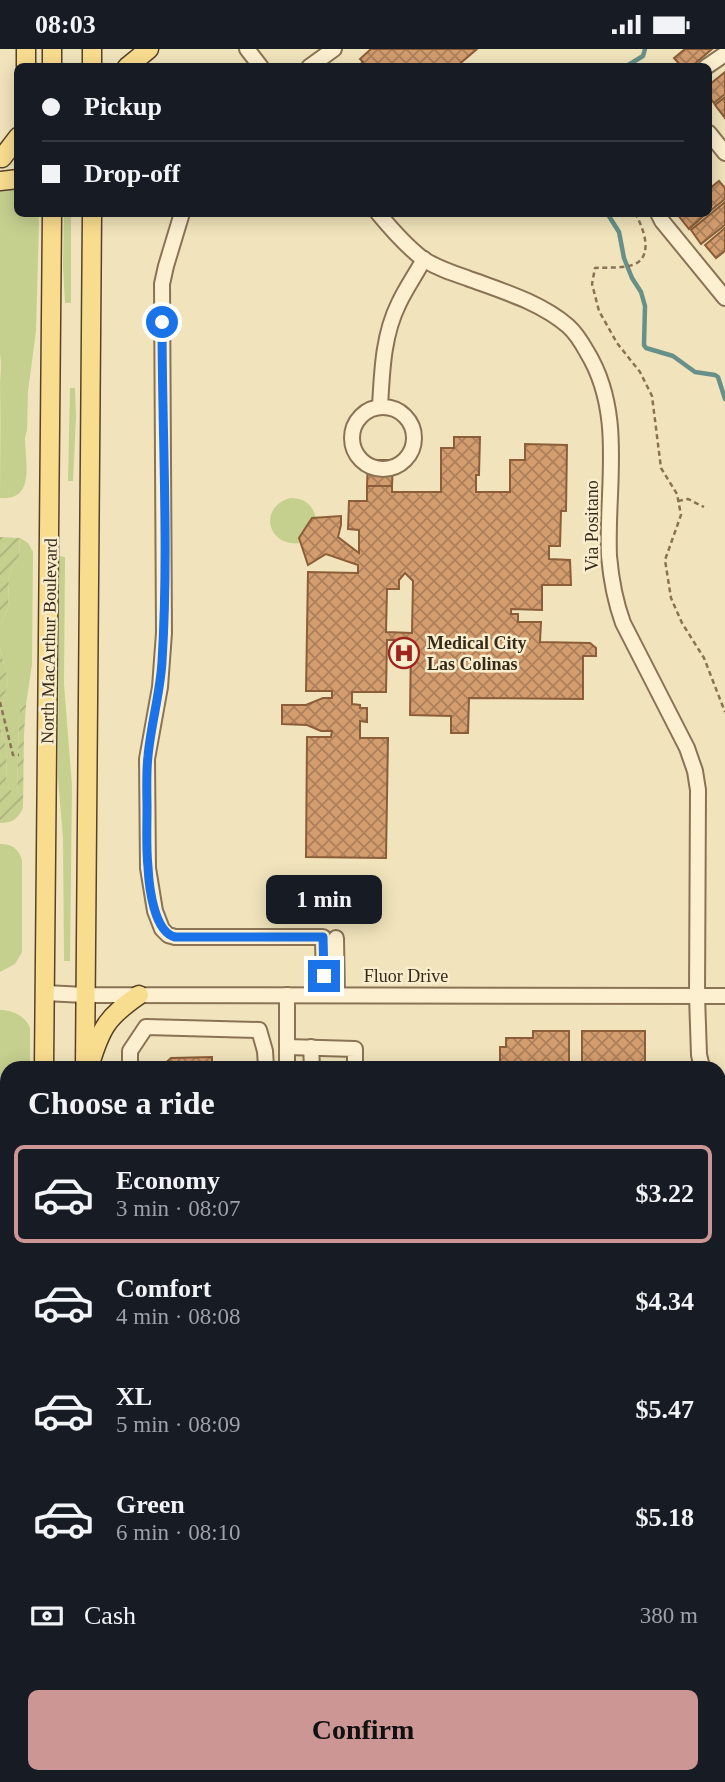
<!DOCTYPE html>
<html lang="en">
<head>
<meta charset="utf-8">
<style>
	:root { --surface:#171b24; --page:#242831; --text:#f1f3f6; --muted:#9ea1a6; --line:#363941; --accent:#cc9695 }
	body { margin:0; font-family:"Times New Roman",serif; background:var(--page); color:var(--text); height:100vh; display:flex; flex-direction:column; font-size:26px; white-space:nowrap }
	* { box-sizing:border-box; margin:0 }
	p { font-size:23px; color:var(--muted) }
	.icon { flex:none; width:38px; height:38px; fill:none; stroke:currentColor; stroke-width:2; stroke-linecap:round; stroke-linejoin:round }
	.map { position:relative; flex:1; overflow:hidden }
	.sheet { position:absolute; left:0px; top:1012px; width:726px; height:723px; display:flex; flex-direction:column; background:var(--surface); border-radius:21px 21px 0 0; box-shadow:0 4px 18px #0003 }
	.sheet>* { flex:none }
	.top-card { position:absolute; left:14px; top:14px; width:698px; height:154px; border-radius:10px; box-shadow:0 4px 18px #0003; display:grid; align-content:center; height:154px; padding:0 28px; background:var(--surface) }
	.end { position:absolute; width:32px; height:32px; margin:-16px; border:9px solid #1a73e8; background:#fff; box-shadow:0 0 0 4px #fff }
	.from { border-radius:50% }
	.bubble { position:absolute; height:49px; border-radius:10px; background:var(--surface); box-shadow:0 4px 18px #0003; font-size:23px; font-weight:700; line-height:49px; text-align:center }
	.top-card b { display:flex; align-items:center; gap:24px; height:66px; font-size:26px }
	.top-card b+b { border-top:2px solid var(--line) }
	.top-card i { width:18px; height:18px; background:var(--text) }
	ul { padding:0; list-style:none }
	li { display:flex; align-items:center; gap:21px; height:98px; margin:0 14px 10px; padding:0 14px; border:4px solid transparent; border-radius:10px }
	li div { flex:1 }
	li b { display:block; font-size:26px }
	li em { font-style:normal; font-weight:700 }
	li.selected { border-color:var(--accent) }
	li>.icon { width:63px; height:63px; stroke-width:1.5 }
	h2 { padding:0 28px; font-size:32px; line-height:84px }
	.pay { display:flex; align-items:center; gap:18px; height:77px; padding:0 28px; font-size:26px }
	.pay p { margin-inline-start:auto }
	.action { display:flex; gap:14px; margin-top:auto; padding:14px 28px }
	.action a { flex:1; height:80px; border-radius:10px; background:var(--accent); color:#111; font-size:28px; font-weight:700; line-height:80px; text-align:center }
	.status { display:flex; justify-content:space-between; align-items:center; height:49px; padding:0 35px; background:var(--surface); direction:ltr }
	.status svg { height:19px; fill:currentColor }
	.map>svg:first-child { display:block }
</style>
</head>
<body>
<div class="status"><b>08:03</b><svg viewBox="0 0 49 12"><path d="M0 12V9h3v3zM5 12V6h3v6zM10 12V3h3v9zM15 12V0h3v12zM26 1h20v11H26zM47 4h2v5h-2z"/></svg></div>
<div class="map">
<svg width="725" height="1733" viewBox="0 0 725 1733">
	<defs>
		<pattern id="garden-furrows" width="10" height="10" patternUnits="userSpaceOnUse" patternTransform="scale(1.75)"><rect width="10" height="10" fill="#c5d08f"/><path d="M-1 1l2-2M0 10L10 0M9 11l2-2" fill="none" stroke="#aab37b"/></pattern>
		<pattern id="building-cross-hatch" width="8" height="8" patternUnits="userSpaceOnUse" patternTransform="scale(1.75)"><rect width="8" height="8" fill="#d39d6e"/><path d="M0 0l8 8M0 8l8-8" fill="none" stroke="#ac805a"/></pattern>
	</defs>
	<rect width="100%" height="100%" fill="#f1e4bc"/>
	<g fill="#c5d08f">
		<path d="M 0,139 L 17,142 L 18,164 L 38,165 L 39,174 L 36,282 L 28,342 L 27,381 L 25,389 C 25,413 36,452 0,449 C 0,412 1,375 0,338 C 0,327 2,316 0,305 Z"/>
		<path d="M 64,165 L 71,165 L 71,254 L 65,254 L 63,217 Z"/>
		<path d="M 70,339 L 75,339 L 76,368 L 73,432 L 68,432 Z"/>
		<path d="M 290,449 C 304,449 313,455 316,470 L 301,494 C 268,499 257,459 290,449 Z"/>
		<path d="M 20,489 L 28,494 L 33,503 L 32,615 L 26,656 L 21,656 L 19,666 L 17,749 L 7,736 L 6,730 L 7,701 L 0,677 L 0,666 L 8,632 L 0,599 L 0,577 L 8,559 L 9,525 L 19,507 Z"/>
		<path d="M 59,507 L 65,508 L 65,513 L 64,635 L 72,737 L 70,912 L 64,912 L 63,790 L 58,729 Z"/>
		<path d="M 0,795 C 12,795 18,799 22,811 L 22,903 L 15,915 L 0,923 Z"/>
		<path d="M 0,961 C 12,961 26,967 30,979 L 30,1018 L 7,1018 L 7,1274 L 0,1276 Z"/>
		<path d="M 0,1299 L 7,1301 L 7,1445 L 0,1449 Z"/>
		<rect x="0" y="1486" width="7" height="81"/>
		<path d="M 0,1587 L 7,1588 L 7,1717 L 0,1721 Z"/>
	</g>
	<g fill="url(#garden-furrows)">
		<path d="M 0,488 L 20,489 L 19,507 L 9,525 L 8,559 L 0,577 Z"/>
		<path d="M 0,599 L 8,632 L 0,666 Z"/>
		<path d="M 21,656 L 26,656 L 24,685 L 23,759 C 18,770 12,774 0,774 L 0,677 L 7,701 L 6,730 L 9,739 L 17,748 L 19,666 Z"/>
	</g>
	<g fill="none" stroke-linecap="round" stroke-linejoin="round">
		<g stroke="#679088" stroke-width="4.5">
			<path d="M 625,18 L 643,7 L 645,0"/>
			<path d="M 607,164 L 619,183 L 624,209 L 632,229 L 641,243 L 645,257 L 644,296 L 646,299 L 673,307 L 695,323 L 715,326 L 718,328 L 725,350"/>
		</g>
	</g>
	<g fill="url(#building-cross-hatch)" stroke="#8b5d38" stroke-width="2" fill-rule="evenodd">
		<path d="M 371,0 L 477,0 L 456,18 L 357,18 L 363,13 L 360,10 Z"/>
		<path d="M 685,0 L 712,0 L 691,18 L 682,18 L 674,9 Z"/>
		<path d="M 725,23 L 725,45 L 714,54 L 709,48 L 709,36 Z"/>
		<path d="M 725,48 L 725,69 L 715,56 Z"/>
		<path d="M 719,132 L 725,139 L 725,150 L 709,163 L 709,140 Z"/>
		<path d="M 725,153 L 725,176 L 701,195 L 691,181 Z"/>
		<path d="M 680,164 L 707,164 L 689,180 L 678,166 Z"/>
		<path d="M 725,179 L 725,202 L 716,209 L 705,196 Z"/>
		<path d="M 454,388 L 480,388 L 479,426 L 476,426 L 476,443 L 510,443 L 510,411 L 525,411 L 525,395 L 567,396 L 566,462 L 561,462 L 560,497 L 549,497 L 549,510 L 570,511 L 571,536 L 542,536 L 542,561 L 511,560 L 511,565 L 518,565 L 518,573 L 541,573 L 540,593 L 590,594 L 596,599 L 596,607 L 583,607 L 583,650 L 469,649 L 468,684 L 451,684 L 451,667 L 410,666 L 411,591 L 387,591 L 386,643 L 352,643 L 352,655 L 360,656 L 360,659 L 367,659 L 367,673 L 360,672 L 360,689 L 388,689 L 386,809 L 306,808 L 307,688 L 331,688 L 332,682 L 321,682 L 307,676 L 282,675 L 282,656 L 306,656 L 323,649 L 332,649 L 332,642 L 306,642 L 308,523 L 358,524 L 358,516 L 326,505 L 308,516 L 299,489 L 312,469 L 341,467 L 341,476 L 338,488 L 359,504 L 359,481 L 348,480 L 349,452 L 367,452 L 367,437 L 392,437 L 392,443 L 441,443 L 441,399 L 454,399 ZM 405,524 L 413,532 L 412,584 L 386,583 L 387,540 L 399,540 L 399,531 Z"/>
		<path d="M 368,411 L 393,411 L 392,437 L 367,437 Z"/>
		<path d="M 533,982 L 569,982 L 569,1018 L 500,1018 L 500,998 L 506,998 L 506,989 L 533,989 Z"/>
		<rect x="582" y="982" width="63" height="36"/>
		<path d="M 212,1008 L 212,1018 L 161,1018 L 171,1009 Z"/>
		<rect x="719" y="1237" width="6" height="95"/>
		<path d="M 719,1362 L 724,1362 L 725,1422 L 719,1422 Z"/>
		<rect x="199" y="1727" width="51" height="6"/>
		<rect x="489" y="1727" width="41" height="6"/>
		<path d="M 553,1727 L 576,1727 L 576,1733 L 552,1733 Z"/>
		<rect x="576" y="1727" width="131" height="6"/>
	</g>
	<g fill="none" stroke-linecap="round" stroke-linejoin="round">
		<g stroke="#8a7354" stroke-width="18">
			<g id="minor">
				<path d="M 247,0 L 261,18"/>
				<path d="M 309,18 L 334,0"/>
				<path d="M 706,18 L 725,5"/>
				<path d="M 709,84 L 725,104"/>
				<path d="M 182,164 L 166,217 L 162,235 L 164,584 L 160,638 L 147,710 L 148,819 L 155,862 L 162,880 L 168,886 L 175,888 L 323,888 L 324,946"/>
				<path d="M 378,164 C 392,181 406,197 423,210 C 437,219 452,224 467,229 C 502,242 540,253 568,277 C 576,284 582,294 587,303 C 625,365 606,438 609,507 C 611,530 615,552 623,574 L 687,699 L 695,722 L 698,741 L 697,947 L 699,1006 L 702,1018"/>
				<path d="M 658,164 L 662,172 L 725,249"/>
				<circle cx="383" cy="389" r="31"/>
				<path d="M 380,358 C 382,322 383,286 399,254 C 406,239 416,225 424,210"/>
				<path d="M 336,889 L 337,946"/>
				<path d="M 45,944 L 85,946 L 725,947"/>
				<path d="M 287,946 L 287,1018"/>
				<path d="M 287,998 L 355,1000 L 355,1018"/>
				<path d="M 311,998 L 312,1018"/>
				<path d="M 130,1018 L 130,1002 L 146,978 L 259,981 L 265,1002 L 266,1018"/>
				<path d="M 719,1037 L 725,1038"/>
				<path d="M 719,1190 L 725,1200"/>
				<path d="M 719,1349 L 725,1349"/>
				<path d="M 719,1470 L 725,1470"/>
				<path d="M 719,1663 L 725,1663"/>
				<path d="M 425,1727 L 425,1733"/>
				<path d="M 599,1727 L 609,1731 L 674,1733"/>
				<path d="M 706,1727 L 707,1733"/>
				<path d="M 169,1733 L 169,1727"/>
				<path d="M 278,1733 L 278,1727"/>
				<path d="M 463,1733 L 463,1727"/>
			</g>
		</g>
		<g stroke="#574129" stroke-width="21">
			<g id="major">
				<path d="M 26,0 L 26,18"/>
				<path d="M 52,18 L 52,0"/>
				<path d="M 92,18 L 92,0"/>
				<path d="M 127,18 L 149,0"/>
				<path d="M 2,109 L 18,88"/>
				<path d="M 0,132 L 18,130"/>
				<path d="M 90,1015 C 101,979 107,968 139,946"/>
				<path d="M 44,1018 L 52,164"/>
				<path d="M 85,1018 L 92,164"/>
				<path d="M 40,1727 L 40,1733"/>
				<path d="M 81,1733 L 81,1727"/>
			</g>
		</g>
		<g stroke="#8a7354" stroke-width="2.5" stroke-dasharray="5 3.5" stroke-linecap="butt">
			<path d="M 635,164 C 643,178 654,206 635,215 C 623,220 608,218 595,219 L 592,235 L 599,262 L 617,294 L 640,323 L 652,347 L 661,419 L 677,445 L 681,466 L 665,511 L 671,549 L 682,574 L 704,609 L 725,663"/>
			<path d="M 678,452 L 688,450 L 704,458"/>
			<path d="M 0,653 L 13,706 L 19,706"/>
			<path d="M 0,1690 L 7,1690"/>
		</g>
		<use href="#minor" stroke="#fcf0d0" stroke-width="14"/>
		<use href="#major" stroke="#f9dd8f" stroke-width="18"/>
	</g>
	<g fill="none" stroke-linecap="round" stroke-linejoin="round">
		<path stroke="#1a73e8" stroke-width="9" d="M 162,273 C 162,386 169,500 162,613 C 160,645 151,675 148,707 C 146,724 147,743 147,760 C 147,779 146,799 148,818 C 149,838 154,883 175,888 L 323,888 L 324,927"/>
	</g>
	<defs>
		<g id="hospital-ring" transform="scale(1.575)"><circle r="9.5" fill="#f8edcc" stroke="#9e241f" stroke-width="1.5"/><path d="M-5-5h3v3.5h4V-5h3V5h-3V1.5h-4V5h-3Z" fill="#9e241f"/></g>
	</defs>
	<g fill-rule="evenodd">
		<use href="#hospital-ring" x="404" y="604"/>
	</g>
	<g text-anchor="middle" stroke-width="5" stroke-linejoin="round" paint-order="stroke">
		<g font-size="18" fill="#382a1a" stroke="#f8edcc">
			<text transform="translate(592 477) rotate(-90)" y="6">Via Positano</text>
			<text transform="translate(49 592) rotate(-89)" y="6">North MacArthur Boulevard</text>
			<text x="406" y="933">Fluor Drive</text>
		</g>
		<g font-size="18" font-weight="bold" fill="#382a1a" stroke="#f8edcc" text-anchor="start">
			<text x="427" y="600">Medical City<tspan x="427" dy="21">Las Colinas</tspan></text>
		</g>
	</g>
</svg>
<i class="end from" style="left:162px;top:273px"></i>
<i class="end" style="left:324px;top:927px"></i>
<div class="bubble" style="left:266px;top:826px;width:116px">1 min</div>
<div class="top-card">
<b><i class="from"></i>Pickup</b>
<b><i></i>Drop-off</b>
</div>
<section class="sheet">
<h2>Choose a ride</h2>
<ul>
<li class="selected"><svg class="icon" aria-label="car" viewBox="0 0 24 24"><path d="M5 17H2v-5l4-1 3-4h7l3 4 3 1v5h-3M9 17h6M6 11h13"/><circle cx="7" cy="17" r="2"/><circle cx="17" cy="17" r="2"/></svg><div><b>Economy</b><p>3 min · 08:07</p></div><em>$3.22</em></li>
<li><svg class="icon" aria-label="car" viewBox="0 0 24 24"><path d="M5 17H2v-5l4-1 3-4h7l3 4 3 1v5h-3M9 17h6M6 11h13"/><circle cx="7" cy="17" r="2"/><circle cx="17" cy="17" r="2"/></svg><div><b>Comfort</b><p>4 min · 08:08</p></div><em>$4.34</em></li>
<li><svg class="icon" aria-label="car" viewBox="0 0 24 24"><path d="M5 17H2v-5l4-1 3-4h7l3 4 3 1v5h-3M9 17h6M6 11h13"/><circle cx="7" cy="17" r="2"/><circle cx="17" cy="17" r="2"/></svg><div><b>XL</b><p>5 min · 08:09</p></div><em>$5.47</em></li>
<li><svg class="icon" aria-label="car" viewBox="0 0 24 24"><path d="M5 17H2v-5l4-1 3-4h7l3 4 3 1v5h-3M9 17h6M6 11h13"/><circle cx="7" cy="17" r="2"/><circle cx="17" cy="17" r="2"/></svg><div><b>Green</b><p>6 min · 08:10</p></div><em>$5.18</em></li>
</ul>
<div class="pay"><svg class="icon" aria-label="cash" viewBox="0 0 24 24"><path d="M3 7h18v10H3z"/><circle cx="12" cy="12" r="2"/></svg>Cash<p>380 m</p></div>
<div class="action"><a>Confirm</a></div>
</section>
</div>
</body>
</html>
